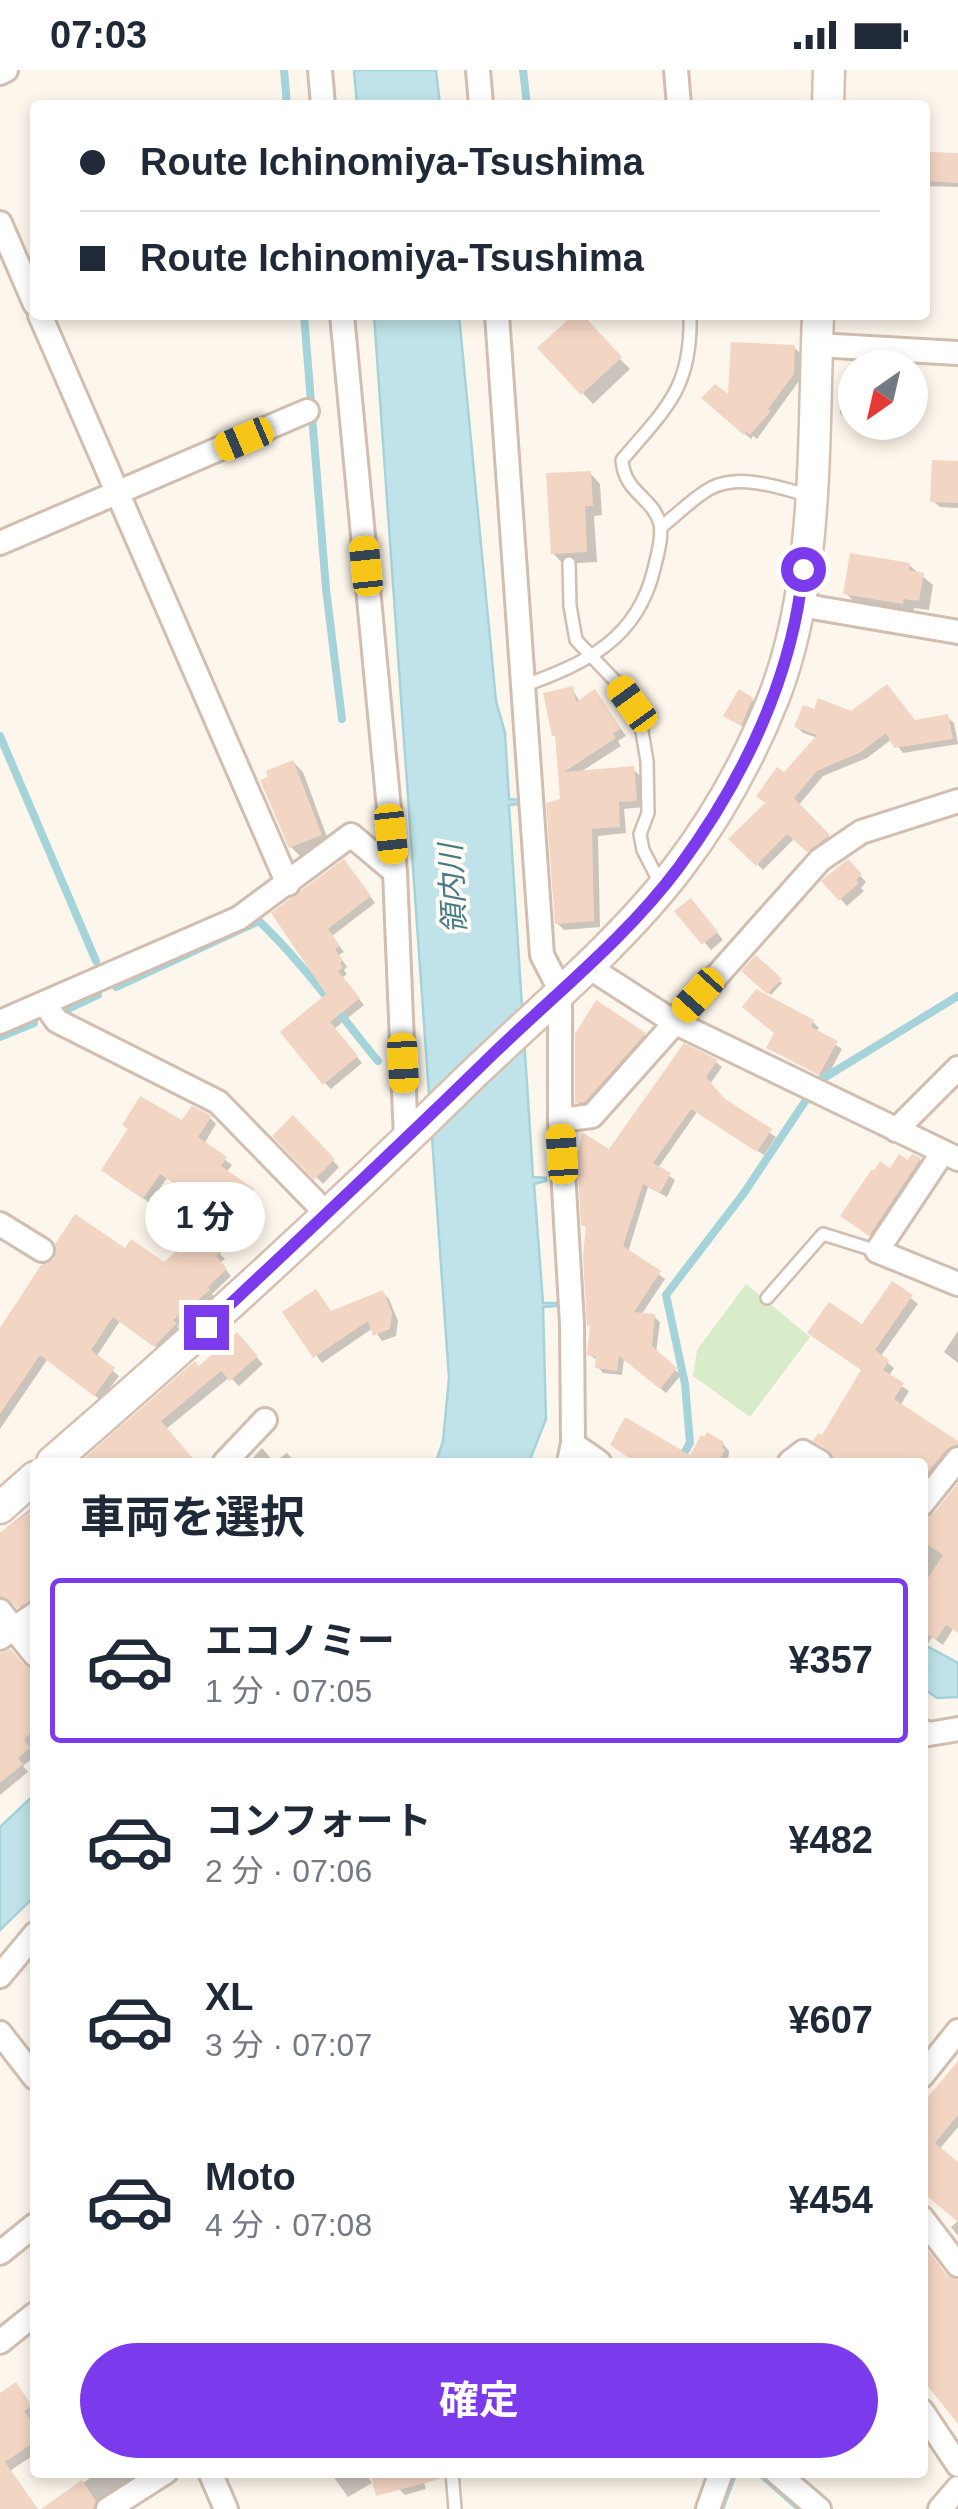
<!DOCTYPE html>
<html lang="ja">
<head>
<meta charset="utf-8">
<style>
	:root { --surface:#fff; --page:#f6f6f7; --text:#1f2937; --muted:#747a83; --line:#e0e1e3; --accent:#7c3aed }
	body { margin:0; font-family:Arial,"Noto Sans JP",sans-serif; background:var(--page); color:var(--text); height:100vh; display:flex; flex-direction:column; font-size:38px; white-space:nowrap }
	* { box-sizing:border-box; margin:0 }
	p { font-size:32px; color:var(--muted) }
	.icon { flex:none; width:55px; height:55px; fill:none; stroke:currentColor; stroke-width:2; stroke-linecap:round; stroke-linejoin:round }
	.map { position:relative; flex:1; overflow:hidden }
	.side { position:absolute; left:30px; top:1388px; width:898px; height:1020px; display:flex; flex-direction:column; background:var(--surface); border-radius:10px; box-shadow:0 5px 15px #0003 }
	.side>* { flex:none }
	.guide { position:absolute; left:30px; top:30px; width:900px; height:220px; border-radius:10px; box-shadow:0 5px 15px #0003; display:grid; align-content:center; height:220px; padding:0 50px; background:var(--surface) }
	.needle { width:65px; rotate:214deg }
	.tools { position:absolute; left:838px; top:280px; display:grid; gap:20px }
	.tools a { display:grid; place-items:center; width:90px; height:90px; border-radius:50%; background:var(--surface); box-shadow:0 5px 15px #0003; font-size:50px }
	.end { position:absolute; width:45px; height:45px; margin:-22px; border:12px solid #7c3aed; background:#fff; box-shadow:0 0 0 5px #fff }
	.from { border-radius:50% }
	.bubble { position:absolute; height:70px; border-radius:35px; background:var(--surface); box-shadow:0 5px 15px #0003; font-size:32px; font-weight:700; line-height:70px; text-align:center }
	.car { position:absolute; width:30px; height:60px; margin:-30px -15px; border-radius:12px; box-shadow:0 0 8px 2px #0007; background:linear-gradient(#f5c518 24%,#345 0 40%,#f5c518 0 76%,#345 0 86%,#f5c518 0) }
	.guide b { display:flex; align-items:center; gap:35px; height:95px; font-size:38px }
	.guide b+b { border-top:2px solid var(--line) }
	.guide i { width:25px; height:25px; background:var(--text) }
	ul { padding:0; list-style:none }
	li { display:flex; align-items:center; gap:30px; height:165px; margin:0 20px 15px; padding:0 30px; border:5px solid transparent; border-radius:10px }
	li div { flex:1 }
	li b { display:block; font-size:38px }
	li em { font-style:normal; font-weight:700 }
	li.on { border-color:var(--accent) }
	li>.icon { width:90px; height:90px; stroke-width:1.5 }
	h2 { padding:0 50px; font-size:45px; line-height:120px }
	.button { display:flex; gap:20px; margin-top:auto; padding:20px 50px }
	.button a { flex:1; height:115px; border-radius:60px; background:var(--accent); color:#fff; font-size:40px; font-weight:700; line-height:115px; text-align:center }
	.status { display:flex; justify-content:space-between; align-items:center; height:70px; padding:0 50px; background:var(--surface); direction:ltr }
	.status svg { height:28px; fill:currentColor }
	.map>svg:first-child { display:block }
</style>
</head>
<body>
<div class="status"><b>07:03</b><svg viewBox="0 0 49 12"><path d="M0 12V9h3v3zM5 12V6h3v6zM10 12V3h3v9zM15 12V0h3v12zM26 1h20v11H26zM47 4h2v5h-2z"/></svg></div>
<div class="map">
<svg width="958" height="2439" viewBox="0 0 958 2439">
	<rect width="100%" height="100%" fill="#fdf6ec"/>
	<path fill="#d8ecc9" d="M 746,1214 L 810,1267 L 750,1347 L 693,1306 L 697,1280 Z"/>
	<g fill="#bfe3e8" stroke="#a5d3da" stroke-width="2.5">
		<path d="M 354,0 L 436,0 L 440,35 L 357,35 Z"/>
		<path d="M 374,245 L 459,245 L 496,631 L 505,663 L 509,729 L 519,730 L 520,734 L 509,735 L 533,1107 L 546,1108 L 546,1111 L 534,1114 L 543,1233 L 557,1233 L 557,1236 L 543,1237 L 546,1349 L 529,1392 L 436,1392 L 443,1371 L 449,1308 Z"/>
		<path d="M 923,1574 L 958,1593 L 958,1627 L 937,1628 L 923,1618 L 923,1604 L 927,1600 L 923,1597 Z"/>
		<path d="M 35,1724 L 35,1826 L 0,1860 L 0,1757 Z"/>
	</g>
	<g fill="#0003">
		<path d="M 925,84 L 958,86 L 958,117 L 925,116 Z"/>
		<path d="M 925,202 L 927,204 L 929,232 L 925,232 Z"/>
		<path d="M 577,245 L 630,299 L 593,334 L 541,279 Z"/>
		<path d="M 794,277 L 800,283 L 799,311 L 757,369 L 753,366 L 751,369 L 710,333 L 730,329 Z"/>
		<path d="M 842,310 L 855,310 L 855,351 L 847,350 L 840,343 Z"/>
		<path d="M 958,394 L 958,438 L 940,437 L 933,431 Z"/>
		<path d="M 590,403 L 600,414 L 602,445 L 594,446 L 597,492 L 563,494 L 553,483 Z"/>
		<path d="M 909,495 L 933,515 L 929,540 L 914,538 L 913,543 L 856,534 L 846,523 Z"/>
		<path d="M 572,619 L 580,632 L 595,622 L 626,666 L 618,671 L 621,676 L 579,703 L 633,699 L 640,706 L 643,737 L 624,739 L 626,763 L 598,766 L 600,857 L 564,860 L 557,853 L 563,731 L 558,669 L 554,665 Z"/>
		<path d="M 752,630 L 755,632 L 744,657 L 729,648 Z"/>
		<path d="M 852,644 L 915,652 L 947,647 L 954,653 L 958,674 L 903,683 L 892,669 L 867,688 L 823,706 L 798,736 L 834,772 L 815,786 L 795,768 L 763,800 L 732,769 L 767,734 L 785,705 L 818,668 L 803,663 L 797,657 Z"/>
		<path d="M 293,692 L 303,702 L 330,775 L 301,787 L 291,777 Z"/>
		<path d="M 848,793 L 866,812 L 861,818 L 864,821 L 847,836 L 825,812 Z"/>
		<path d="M 349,798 L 375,833 L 332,866 L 344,882 L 339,885 L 347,897 L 344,900 L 347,904 L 342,908 L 364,935 L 334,959 L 362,993 L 331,1019 L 325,1013 L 330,925 L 275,843 Z"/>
		<path d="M 697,837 L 723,870 L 711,880 L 678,841 Z"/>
		<path d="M 756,888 L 782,913 L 771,925 L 745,901 Z"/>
		<path d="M 813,952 L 819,958 L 816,962 L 842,979 L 826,1009 L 770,977 Z"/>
		<path d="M 644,965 L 650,971 L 591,1037 L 583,1038 L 578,1032 Z"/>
		<path d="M 716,992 L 722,997 L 710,1014 L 725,1032 L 776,1067 L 764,1085 L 697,1042 L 658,1098 L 675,1110 L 667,1127 L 648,1117 L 628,1182 L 665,1209 L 641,1245 L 654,1247 L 660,1252 L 656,1283 L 681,1305 L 666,1323 L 624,1289 L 622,1305 L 603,1303 L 598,1297 L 598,1291 L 590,1285 L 593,1258 L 588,1160 L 584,1155 L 610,1083 Z"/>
		<path d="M 208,1046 L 216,1054 L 204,1074 L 232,1095 L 226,1103 L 259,1127 L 220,1184 L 225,1189 L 220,1193 L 231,1206 L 212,1224 L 215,1227 L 177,1257 L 181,1260 L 162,1281 L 120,1251 L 96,1287 L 119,1306 L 101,1330 L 47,1290 L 0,1359 L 0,1262 L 126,1181 L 164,1195 L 220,1145 L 167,1108 L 150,1133 L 110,1106 L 183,1053 Z"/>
		<path d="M 293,1049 L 339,1097 L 323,1114 L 276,1066 Z"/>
		<path d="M 920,1090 L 924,1095 L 875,1169 L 848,1151 L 890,1101 Z"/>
		<path d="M 893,1214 L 918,1234 L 880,1287 L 894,1298 L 888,1307 L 909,1321 L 900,1336 L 958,1374 L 958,1383 L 922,1424 L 922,1392 L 835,1392 L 835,1385 L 823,1377 L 823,1369 L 863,1301 L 862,1258 Z"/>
		<path d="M 383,1223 L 389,1229 L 398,1251 L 396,1266 L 382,1271 L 373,1258 L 322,1293 L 285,1243 L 332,1243 Z"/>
		<path d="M 958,1261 L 958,1293 L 944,1282 Z"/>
		<path d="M 237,1266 L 263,1294 L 239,1316 L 230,1307 L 166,1359 L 194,1392 L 85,1391 Z"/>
		<path d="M 723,1374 L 729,1381 L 728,1392 L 637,1392 L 620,1381 L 691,1389 Z"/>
		<path d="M 262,1378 L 274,1392 L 287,1383 L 295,1392 L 249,1392 Z"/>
		<path d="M 958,1415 L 958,1562 L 953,1559 L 943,1575 L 932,1567 L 922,1584 L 922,1451 L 935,1446 Z"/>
		<path d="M 35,1435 L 35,1538 L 26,1543 L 16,1533 L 4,1532 L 0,1536 L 0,1463 Z"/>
		<path d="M 0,1585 L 28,1601 L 35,1600 L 35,1672 L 29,1677 L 35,1686 L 23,1696 L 28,1702 L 0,1725 Z"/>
		<path d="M 958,1994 L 958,2057 L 939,2080 L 958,2096 L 958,2150 L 922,2036 Z"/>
		<path d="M 958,2151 L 958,2166 L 951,2157 Z"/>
		<path d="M 16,2315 L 35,2340 L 35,2384 L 10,2401 L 37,2439 L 6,2439 L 0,2431 L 0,2323 L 2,2325 Z"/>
		<path d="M 99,2402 L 141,2402 L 145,2409 L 104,2439 L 45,2439 Z"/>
		<path d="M 330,2402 L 365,2402 L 372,2413 L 348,2427 Z"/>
		<path d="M 421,2402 L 426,2419 L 405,2425 L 399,2419 Z"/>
	</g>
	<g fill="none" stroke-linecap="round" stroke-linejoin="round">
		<g stroke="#a5d3da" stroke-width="8">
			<path d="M 284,0 L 287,35"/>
			<path d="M 523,0 L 527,35"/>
			<path d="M 304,245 L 326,519 L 342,649"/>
			<path d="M 0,666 L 96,891"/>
			<path d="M 116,917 L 259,851 C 303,893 339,944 378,991"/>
			<path d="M 66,940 L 98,925"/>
			<path d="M 0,967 L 34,953"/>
			<path d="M 819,1011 L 958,926"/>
			<path d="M 679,1392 L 690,1373 L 685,1314 L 666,1225 L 744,1123 L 808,1027"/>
			<path d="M 759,2402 L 801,2439"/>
			<path d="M 720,2439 L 734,2402"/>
		</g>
	</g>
	<g fill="#f3d5c3">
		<path d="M 925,82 L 958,83 L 958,113 L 925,111 Z"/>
		<path d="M 573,245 L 583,245 L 622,287 L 581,325 L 537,278 Z"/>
		<path d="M 731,272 L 795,275 L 794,304 L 768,339 L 771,341 L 750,365 L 746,362 L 744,365 L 701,328 L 715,314 L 728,324 Z"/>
		<path d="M 932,390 L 958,391 L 958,433 L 930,432 Z"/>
		<path d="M 591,401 L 593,436 L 585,436 L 587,482 L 551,484 L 546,403 Z"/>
		<path d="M 850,483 L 910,493 L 909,500 L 924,503 L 919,531 L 904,529 L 903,534 L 843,524 Z"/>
		<path d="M 887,614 L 915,650 L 948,644 L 953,669 L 894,678 L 886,663 L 861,682 L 817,701 L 794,728 L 830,765 L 807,782 L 787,764 L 756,796 L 728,769 L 765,733 L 756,726 L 777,697 L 784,702 L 817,665 L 794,657 L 803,635 L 814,639 L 818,628 L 851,641 Z"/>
		<path d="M 573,616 L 576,632 L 595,619 L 621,659 L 613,663 L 616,668 L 564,702 L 634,696 L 637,731 L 619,732 L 620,757 L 592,759 L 594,851 L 555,854 L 546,733 L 560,729 L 555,665 L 552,666 L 543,623 Z"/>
		<path d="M 739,619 L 753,628 L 741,656 L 723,646 Z"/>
		<path d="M 293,690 L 322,765 L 289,778 L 260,710 L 268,707 L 266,701 Z"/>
		<path d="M 344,789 L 371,826 L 328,859 L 340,876 L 335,879 L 343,891 L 340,893 L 343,898 L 338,901 L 360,928 L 330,952 L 358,986 L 323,1015 L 280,962 L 326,924 L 271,843 Z"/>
		<path d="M 848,789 L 862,804 L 856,810 L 859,813 L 839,831 L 821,811 Z"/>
		<path d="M 691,828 L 718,862 L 702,875 L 674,841 Z"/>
		<path d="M 756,885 L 782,909 L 767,924 L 741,901 Z"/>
		<path d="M 756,919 L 814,950 L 811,957 L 838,971 L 819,1005 L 766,978 L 774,963 L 742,937 Z"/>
		<path d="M 596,930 L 646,963 L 585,1032 L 575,1033 L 575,964 Z"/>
		<path d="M 684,973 L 718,990 L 706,1007 L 725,1029 L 772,1059 L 757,1082 L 691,1039 L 653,1093 L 671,1103 L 660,1123 L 643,1114 L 623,1176 L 661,1201 L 634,1242 L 655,1244 L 652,1276 L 677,1298 L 660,1319 L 619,1286 L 617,1301 L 595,1298 L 596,1287 L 587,1285 L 590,1256 L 587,1256 L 583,1186 L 586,1156 L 581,1156 L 577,1088 L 582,1062 L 609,1079 Z"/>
		<path d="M 140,1026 L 182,1050 L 192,1036 L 209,1044 L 211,1047 L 198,1067 L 227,1087 L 221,1096 L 254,1119 L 216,1176 L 221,1181 L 216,1186 L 227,1199 L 208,1217 L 210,1220 L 173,1250 L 177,1253 L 154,1277 L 113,1247 L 91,1280 L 115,1298 L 94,1326 L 40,1285 L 0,1344 L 0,1258 L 41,1195 L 54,1189 L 55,1174 L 75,1144 L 125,1178 L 131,1169 L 164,1192 L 218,1144 L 160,1104 L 143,1129 L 101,1100 L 128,1059 L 122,1055 Z"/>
		<path d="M 293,1045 L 335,1089 L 314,1110 L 272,1066 Z"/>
		<path d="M 899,1084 L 908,1090 L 912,1084 L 921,1088 L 869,1166 L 840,1146 L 872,1099 L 874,1101 L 880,1091 L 890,1098 Z"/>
		<path d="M 892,1211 L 913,1225 L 875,1280 L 889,1290 L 883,1300 L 904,1313 L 894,1329 L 958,1371 L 958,1374 L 946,1380 L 922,1409 L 922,1392 L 835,1392 L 828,1380 L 813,1371 L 818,1363 L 822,1365 L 861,1300 L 807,1263 L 829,1232 L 862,1254 Z"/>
		<path d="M 316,1219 L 331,1241 L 383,1220 L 392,1243 L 390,1259 L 373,1266 L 368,1251 L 313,1288 L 282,1242 Z"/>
		<path d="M 237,1262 L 258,1286 L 230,1311 L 221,1301 L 161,1351 L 196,1392 L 80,1392 L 195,1291 L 199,1296 Z"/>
		<path d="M 625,1347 L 690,1385 L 701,1365 L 704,1367 L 707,1362 L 724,1372 L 722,1377 L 725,1380 L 718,1392 L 635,1392 L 610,1375 Z"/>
		<path d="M 958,1413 L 958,1563 L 946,1555 L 936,1570 L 922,1561 L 922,1517 L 943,1485 L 922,1471 L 922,1449 L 934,1443 Z"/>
		<path d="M 35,1437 L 35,1529 L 17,1538 L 6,1528 L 0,1526 L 0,1463 Z"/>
		<path d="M 11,1579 L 24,1595 L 35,1600 L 35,1660 L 24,1669 L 30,1678 L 18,1688 L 23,1694 L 0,1713 L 0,1583 Z"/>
		<path d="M 958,1991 L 958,2045 L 935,2073 L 958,2092 L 958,2152 L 922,2122 L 922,2034 Z"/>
		<path d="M 927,2179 L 947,2205 L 958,2210 L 958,2354 L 922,2309 L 922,2183 Z"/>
		<path d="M 16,2312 L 32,2336 L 24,2341 L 35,2357 L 35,2372 L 5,2392 L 38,2439 L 0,2439 L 0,2323 Z"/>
		<path d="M 370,2402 L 440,2402 L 440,2409 L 376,2426 Z"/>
		<path d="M 82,2410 L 96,2431 L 93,2439 L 41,2439 Z"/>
	</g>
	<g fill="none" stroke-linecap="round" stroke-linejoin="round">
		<g stroke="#d1beb0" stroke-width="16">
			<g id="lane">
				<path d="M 661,457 C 677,445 694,427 711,418 C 742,403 779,418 811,426"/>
				<path d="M 569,493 L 570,536 L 576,570 L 618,614 L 632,634 L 641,656 L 647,691 L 648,743 L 640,764 L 643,780 L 660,813"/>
				<path d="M 523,616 C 586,593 637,570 654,499 C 657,486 663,467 660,454 C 653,427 624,423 622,390 C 666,338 692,318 690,245"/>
				<path d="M 767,1228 L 823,1164 L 877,1181"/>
				<path d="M 452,2402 L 455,2439"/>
			</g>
		</g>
		<g stroke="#d1beb0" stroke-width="28">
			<g id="street">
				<path d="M 320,0 L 323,35"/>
				<path d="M 478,0 L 481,35"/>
				<path d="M 676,0 L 679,35"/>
				<path d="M 0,3 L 6,0"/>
				<path d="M 0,153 L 35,234"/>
				<path d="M 40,245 L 288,814"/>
				<path d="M 342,245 L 395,802 L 406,1070"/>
				<path d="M 497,245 L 542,885 L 560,920 L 560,1050 L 572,1254 L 573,1374 L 569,1392"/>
				<path d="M 817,275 L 958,283"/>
				<path d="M 0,473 L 307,341"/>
				<path d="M 800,535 L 958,562"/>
				<path d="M 587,896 L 674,952 L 958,1089"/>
				<path d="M 44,933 L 57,951 L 218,1032 L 328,1145"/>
				<path d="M 0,952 L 239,848 L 351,765 L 395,802"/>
				<path d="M 560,1050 L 592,1046 L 820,790 L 861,762 L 958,731"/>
				<path d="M 896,1060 L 958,998"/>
				<path d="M 943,1082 L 877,1181 L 958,1214"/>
				<path d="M 0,1154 L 42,1180"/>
				<path d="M 573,1374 L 599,1392"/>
				<path d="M 225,1392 L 265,1350"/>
				<path d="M 790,1392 L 803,1382 L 820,1392"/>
				<path d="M 922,1434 L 958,1389"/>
				<path d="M 0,1541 L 35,1585"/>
				<path d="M 0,1568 L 35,1544"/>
				<path d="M 922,1661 L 929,1664 L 958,1659"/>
				<path d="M 0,1906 L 35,1864"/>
				<path d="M 0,1963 L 35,2008"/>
				<path d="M 922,2006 L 958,1961"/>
				<path d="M 922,2148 L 958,2195"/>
				<path d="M 0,2183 L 35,2155"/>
				<path d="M 0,2272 L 35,2244"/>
				<path d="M 922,2341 L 958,2395"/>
				<path d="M 210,2402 L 226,2439"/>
				<path d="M 776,2402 L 819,2439"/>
				<path d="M 108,2439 L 166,2402"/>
				<path d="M 708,2439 L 721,2402"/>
				<path d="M 940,2439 L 958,2418"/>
			</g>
		</g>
		<g stroke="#d6c0b0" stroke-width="35">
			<g id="secondary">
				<path d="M 828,35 L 829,0"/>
				<path d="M 52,1392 C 193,1270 331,1144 464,1013 C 534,945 619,875 678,798 C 717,747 750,687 774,627 C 819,511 813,368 818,245"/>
				<path d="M 0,1438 L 35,1407"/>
			</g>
		</g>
		<use href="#lane" stroke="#fff" stroke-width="11"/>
		<use href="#street" stroke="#fff" stroke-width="22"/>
		<use href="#secondary" stroke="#fff" stroke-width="30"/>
	</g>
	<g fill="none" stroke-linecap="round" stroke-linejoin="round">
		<path stroke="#7c3aed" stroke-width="12" d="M 206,1257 C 302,1167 398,1077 492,985 C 555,924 627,867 679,797 C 743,710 793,607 803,499"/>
	</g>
	<g text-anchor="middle" stroke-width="8" stroke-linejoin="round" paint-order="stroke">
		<g font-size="30" font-style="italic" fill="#437c86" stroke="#fffaf3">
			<text transform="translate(453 819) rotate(-93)" y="10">領内川</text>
		</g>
	</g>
</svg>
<div class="tools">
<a><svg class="needle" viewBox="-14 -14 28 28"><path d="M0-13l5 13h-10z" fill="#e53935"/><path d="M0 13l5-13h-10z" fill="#747a83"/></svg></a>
</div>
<i class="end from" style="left:803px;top:499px"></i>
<i class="end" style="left:206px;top:1257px"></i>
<div class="bubble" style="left:145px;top:1112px;width:120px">1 分</div>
<i class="car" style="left:244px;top:369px;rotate:247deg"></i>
<i class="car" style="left:366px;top:496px;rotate:354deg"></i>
<i class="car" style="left:632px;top:634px;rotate:324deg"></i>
<i class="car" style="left:391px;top:764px;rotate:174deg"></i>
<i class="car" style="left:698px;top:925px;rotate:222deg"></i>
<i class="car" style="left:403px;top:993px;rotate:177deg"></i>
<i class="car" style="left:562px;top:1084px;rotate:356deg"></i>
<div class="guide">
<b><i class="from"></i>Route Ichinomiya-Tsushima</b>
<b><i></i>Route Ichinomiya-Tsushima</b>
</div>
<section class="side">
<h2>車両を選択</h2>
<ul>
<li class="on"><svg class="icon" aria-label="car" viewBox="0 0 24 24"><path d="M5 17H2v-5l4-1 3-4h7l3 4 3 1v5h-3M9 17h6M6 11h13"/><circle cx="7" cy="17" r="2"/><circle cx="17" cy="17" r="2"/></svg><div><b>エコノミー</b><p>1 分 · 07:05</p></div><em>¥357</em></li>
<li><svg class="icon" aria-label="car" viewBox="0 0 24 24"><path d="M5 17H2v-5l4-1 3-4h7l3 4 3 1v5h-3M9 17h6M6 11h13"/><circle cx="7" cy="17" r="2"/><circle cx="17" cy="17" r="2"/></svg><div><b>コンフォート</b><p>2 分 · 07:06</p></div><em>¥482</em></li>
<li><svg class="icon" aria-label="car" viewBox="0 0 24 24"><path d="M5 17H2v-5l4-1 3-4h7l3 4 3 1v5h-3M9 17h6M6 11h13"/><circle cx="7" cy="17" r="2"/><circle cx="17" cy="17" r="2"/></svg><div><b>XL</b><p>3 分 · 07:07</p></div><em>¥607</em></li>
<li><svg class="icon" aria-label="car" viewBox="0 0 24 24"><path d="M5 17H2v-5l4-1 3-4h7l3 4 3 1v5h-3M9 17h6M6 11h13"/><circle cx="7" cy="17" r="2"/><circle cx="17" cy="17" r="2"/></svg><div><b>Moto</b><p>4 分 · 07:08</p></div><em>¥454</em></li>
</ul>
<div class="button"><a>確定</a></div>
</section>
</div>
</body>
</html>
